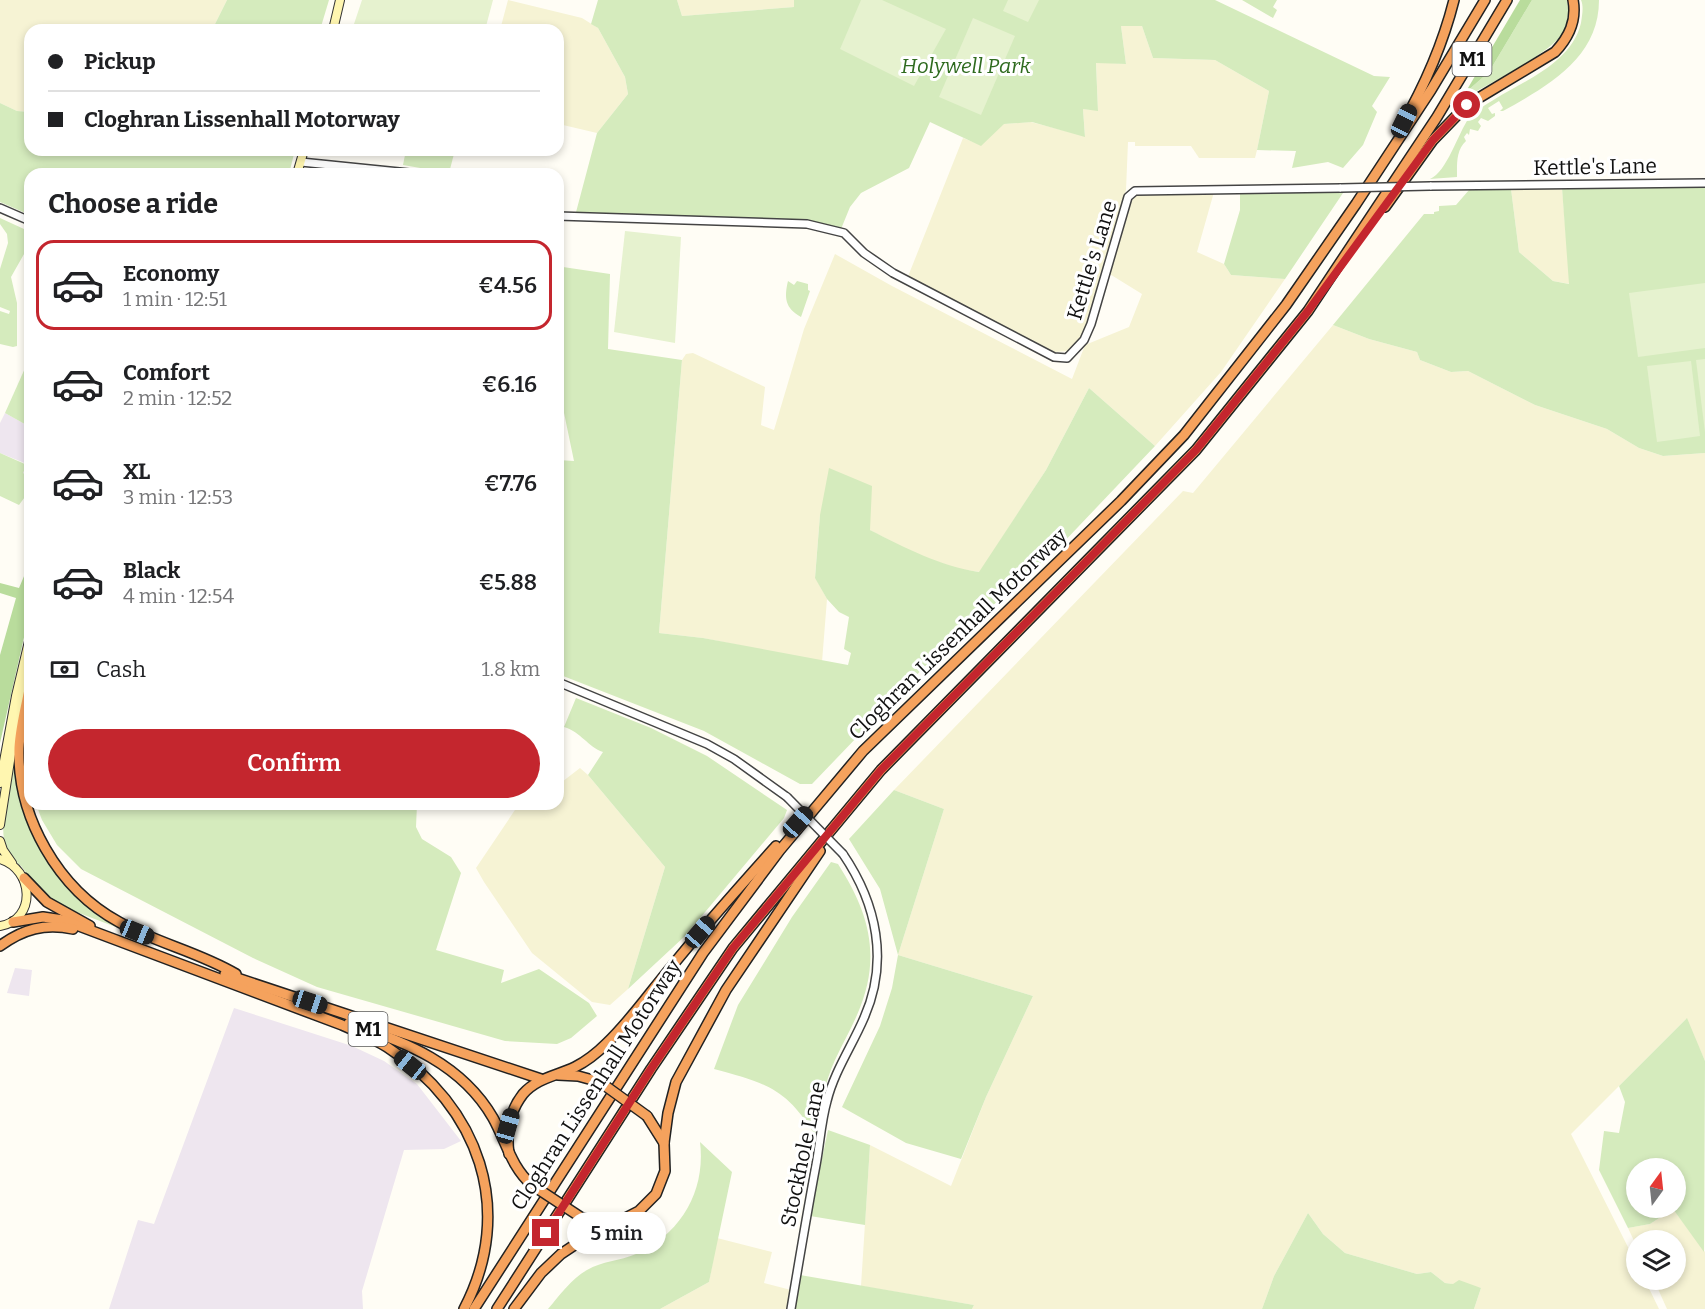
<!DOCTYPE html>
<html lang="en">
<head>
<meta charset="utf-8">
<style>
	:root { --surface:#fff; --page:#f2f2f2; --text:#202124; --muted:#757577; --line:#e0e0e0; --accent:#c4262e }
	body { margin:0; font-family:Bitter,serif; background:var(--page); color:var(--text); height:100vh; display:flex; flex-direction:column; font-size:22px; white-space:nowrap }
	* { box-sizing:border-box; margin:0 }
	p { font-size:20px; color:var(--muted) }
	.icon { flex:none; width:33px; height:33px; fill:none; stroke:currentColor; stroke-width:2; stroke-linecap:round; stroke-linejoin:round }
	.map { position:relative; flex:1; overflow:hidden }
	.side { position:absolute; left:24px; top:168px; width:540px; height:642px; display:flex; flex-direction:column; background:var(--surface); border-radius:18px; box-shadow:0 3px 9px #0003 }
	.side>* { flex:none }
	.guide { position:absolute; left:24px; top:24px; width:540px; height:132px; border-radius:18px; box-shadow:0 3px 9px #0003; display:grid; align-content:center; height:132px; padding:0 24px; background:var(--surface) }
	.needle { width:39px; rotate:15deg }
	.tools { position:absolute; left:1626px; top:1158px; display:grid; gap:12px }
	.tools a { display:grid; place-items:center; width:60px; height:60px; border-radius:50%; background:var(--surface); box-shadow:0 3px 9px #0003; font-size:30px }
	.end { position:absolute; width:27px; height:27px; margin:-14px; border:8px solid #c4262e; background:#fff; box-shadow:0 0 0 3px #fff }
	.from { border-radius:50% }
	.bubble { position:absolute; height:42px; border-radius:21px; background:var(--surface); box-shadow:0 3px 9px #0003; font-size:20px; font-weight:600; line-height:42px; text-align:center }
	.car { position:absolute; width:18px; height:36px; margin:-18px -9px; border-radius:8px; box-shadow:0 0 4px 2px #0007; background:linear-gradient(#222 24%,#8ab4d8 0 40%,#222 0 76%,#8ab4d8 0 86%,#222 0) }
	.guide b { display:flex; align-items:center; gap:21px; height:57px; font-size:22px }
	.guide b+b { border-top:2px solid var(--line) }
	.guide i { width:15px; height:15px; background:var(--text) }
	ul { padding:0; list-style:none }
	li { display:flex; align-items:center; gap:18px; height:90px; margin:0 12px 9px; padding:0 12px; border:3px solid transparent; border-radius:18px }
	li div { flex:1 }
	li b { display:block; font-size:22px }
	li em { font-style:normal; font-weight:600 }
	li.selected { border-color:var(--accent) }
	li>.icon { width:54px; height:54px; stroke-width:1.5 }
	h2 { padding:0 24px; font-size:27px; line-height:72px }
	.pay { display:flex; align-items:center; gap:15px; height:66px; padding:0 24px; font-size:22px }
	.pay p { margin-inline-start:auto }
	.primary-button { display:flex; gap:12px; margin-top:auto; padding:12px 24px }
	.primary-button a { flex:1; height:69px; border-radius:36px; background:var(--accent); color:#fff; font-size:24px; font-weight:600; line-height:69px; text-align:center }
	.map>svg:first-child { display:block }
</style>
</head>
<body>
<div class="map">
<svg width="1705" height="1309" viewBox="0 0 1705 1309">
	<rect width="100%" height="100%" fill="#fffdf5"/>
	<g fill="#eee6ef">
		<path d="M 5,413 L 30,427 L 30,477 L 23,473 L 27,464 L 0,453 L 0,423 Z"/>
		<path d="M 15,968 L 32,970 L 29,996 L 7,993 Z"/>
		<path d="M 234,1008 L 352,1046 L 384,1061 L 417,1084 L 461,1141 L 444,1149 L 404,1150 L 362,1291 L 363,1309 L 109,1309 L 138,1220 L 154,1224 Z"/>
	</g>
	<g fill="#f6f3d4">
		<path d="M 0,0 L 227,0 L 212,30 L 30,30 L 30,112 L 17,111 L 0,103 Z"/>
		<path d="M 508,0 L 582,18 L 598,28 L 625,77 L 628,94 L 597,133 L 563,125 L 558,136 L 558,30 L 500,30 Z"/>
		<path d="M 677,0 L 794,0 L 794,7 L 682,16 Z"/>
		<path d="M 1121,26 L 1142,26 L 1153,58 L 1215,60 L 1269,91 L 1257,150 L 1255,158 L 1199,158 L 1191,146 L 1135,146 L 1135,142 L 1128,142 L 1126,190 L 1088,322 L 1077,344 L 1069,351 L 1055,352 L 907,279 L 963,138 L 981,145 L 1003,124 L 1031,122 L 1085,136 L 1083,109 L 1098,110 L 1096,62 L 1126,64 Z"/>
		<path d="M 1562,188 L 1570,284 L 1553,281 L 1519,252 L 1511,189 Z"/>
		<path d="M 1214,192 L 1197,252 L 1224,264 L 1231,275 L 1285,279 L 1221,372 L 1155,446 L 1089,388 L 1046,470 L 980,572 L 958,569 L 913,553 L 870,530 L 820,515 L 815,577 L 827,599 L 822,662 L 703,638 L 659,633 L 682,360 L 686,354 L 693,353 L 765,387 L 761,425 L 774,430 L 804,329 L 835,254 L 892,286 L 1072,379 L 1085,345 L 1129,327 L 1142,294 L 1108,273 L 1132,200 L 1137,195 Z"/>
		<path d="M 1333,325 L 1369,339 L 1417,352 L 1420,360 L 1451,372 L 1468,371 L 1535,405 L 1607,429 L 1639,448 L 1663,456 L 1705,453 L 1705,1061 L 1686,1019 L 1571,1134 L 1636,1263 L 1636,1280 L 1645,1280 L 1659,1309 L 1474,1309 L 1481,1288 L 1445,1283 L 1431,1272 L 1417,1274 L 1345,1253 L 1323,1234 L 1308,1213 L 1274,1276 L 1262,1309 L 972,1309 L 974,1305 L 861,1286 L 870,1145 L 951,1186 L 986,1097 L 1033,996 L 898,955 L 944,809 L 894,790 L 1183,491 L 1193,493 Z"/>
		<path d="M 580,768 L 588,775 L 665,867 L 628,989 L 610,1005 L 592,1002 L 532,953 L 484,882 L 476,868 L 519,804 L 558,804 L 558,785 Z"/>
		<path d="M 1673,1209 L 1705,1252 L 1705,1309 L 1667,1309 L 1654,1280 L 1676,1280 L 1676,1240 L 1636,1240 L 1636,1245 L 1628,1228 L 1650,1224 Z"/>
		<path d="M 717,1238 L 772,1252 L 764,1283 L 791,1290 L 788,1309 L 660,1309 L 709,1282 Z"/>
	</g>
	<g fill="#d5ebbd" fill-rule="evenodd">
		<path d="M 227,0 L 329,0 L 320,30 L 212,30 Z"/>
		<path d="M 598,0 L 677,0 L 682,16 L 794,7 L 794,0 L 1215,0 L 1374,76 L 1390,77 L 1372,106 L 1377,112 L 1363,145 L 1343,168 L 1328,162 L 1292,168 L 1296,151 L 1257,150 L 1269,91 L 1215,60 L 1153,58 L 1142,26 L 1121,26 L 1126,64 L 1096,63 L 1098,111 L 1083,109 L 1085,137 L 1032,122 L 1004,124 L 981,146 L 930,122 L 909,168 L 861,193 L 850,207 L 841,229 L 804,221 L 575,216 L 597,133 L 628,94 L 625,77 L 598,28 L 591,24 Z"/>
		<path d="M 1242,0 L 1277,0 L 1273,7 L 1277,10 L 1273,18 Z"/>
		<path d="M 1532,0 L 1567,0 C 1570,12 1567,30 1558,39 C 1540,58 1492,82 1468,96 L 1465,93 L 1489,72 Z"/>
		<path d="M 1581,0 L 1599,0 C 1599,58 1548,86 1503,111 L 1500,111 L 1503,108 L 1499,101 L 1488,108 L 1492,114 L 1495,113 L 1495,116 L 1488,121 L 1481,118 L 1478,122 L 1481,126 L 1478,131 L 1470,129 L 1469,135 L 1467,133 L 1464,137 L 1466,141 C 1456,150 1457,164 1457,177 L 1430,179 C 1447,172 1458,133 1469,118 C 1475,111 1487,104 1495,99 C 1526,80 1572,62 1581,23 C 1582,15 1584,7 1581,0 Z"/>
		<path d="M 0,103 L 17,111 L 30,112 L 30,150 L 295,150 L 289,174 L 30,174 L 30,215 L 0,202 Z"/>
		<path d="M 406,150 L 455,150 L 449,173 L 403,165 Z"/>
		<path d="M 1562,188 L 1705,188 L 1705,453 L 1663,456 L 1639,448 L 1607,429 L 1535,405 L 1468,371 L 1451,372 L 1420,360 L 1417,352 L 1369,339 L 1333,325 L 1424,214 L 1434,214 L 1434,212 L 1439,211 L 1439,206 L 1456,205 L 1469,190 L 1511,189 L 1519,252 L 1553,281 L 1569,284 Z"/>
		<path d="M 1240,191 L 1343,193 L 1285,279 L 1231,275 L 1224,264 L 1240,210 Z"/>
		<path d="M 0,218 L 24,229 L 29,237 L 28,247 L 11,277 L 17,303 L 17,346 L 13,347 L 0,344 L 0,311 L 9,314 L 10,311 L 0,307 L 0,269 L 8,243 L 7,234 L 0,224 Z"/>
		<path d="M 563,267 L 610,274 L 608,349 L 682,360 L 659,633 L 703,638 L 848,665 L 851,653 L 844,649 L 849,617 L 839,612 L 827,599 L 815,578 L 820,515 L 829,468 L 872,486 L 870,530 C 905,548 940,566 979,572 L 1046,470 L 1089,388 L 1155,446 L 1059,547 L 931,660 L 812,784 L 800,784 L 704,731 L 558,674 L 558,460 L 574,461 L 558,384 Z"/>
		<path d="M 788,281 L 794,285 L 797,281 L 808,284 L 808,290 L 810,291 L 801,317 C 785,308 784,298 788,281 Z"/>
		<path d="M 30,357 L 30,427 L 5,413 Z"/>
		<path d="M 0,453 L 27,465 L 23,473 L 30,477 L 30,490 L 19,505 L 0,496 Z"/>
		<path d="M 576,698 L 651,728 L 707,756 L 787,810 L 784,818 L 685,936 L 628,989 L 665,867 L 588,775 L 603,752 C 588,747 581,732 564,727 Z"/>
		<path d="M 15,763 L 48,856 L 122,926 L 121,929 L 58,905 L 39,890 L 21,866 L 12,859 L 4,845 L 3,826 Z"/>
		<path d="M 894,790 L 944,809 L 898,955 L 1033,996 L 986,1097 L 961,1159 L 906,1143 L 842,1107 L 880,1026 L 892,988 L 898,955 L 880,889 L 849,839 Z"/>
		<path d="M 36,804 L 417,804 L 416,827 L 422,839 L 451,857 L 461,873 L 436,950 L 504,970 L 501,983 L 539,969 L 589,1003 L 597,1016 L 571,1038 L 557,1044 L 505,1041 L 317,987 L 253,958 L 81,869 L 57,845 L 42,820 Z"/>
		<path d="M 831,862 L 838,864 C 870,914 882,958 857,1015 C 850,1031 842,1045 835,1060 C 824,1084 820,1110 815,1135 C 786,1088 766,1083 714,1069 L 738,1005 L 792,917 Z"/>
		<path d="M 1687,1018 L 1705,1061 L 1704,1252 L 1673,1209 L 1650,1224 L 1628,1228 L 1599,1170 L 1604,1131 L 1619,1133 L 1625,1102 L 1619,1086 ZM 1636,1168 L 1676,1168 L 1676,1208 L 1636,1208 Z"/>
		<path d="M 828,1130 L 870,1145 L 865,1225 L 810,1216 Z"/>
		<path d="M 700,1142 L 732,1172 L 709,1282 L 660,1309 L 548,1309 C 559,1296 572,1278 587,1270 C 602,1261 620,1261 636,1254 C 681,1234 706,1191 700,1142 Z"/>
		<path d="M 1308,1213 L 1323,1234 L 1345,1253 L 1417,1274 L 1431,1272 L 1445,1283 L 1453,1284 L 1459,1280 L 1481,1288 L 1474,1309 L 1262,1309 L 1274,1276 Z"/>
		<path d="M 800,1275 L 974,1305 L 972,1309 L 793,1309 Z"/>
	</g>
	<g fill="#b9dc9c">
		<path d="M 1520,0 L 1532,0 L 1489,72 L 1465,93 Z"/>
		<path d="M 30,562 L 30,611 L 0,743 L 0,655 L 16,598 L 0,593 L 0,583 L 19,588 Z"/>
	</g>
	<g fill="#e6f2cf">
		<path d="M 362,0 L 493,0 L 485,30 L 352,30 Z"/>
		<path d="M 861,0 L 882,0 L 946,29 L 914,86 L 840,49 Z"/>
		<path d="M 1008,0 L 1039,0 L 1028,22 L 1003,11 Z"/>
		<path d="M 973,18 L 1015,36 L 981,115 L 939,97 Z"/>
		<path d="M 625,231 L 681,237 L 675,343 L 614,332 Z"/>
		<path d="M 1705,283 L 1705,348 L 1638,357 L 1629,293 Z"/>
		<path d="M 1705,359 L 1705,432 L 1696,360 Z"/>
		<path d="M 1691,361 L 1700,436 L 1657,442 L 1647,366 Z"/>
	</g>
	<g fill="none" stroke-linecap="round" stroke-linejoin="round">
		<g stroke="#444" stroke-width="10">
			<g id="tertiary">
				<path d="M 301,162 L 419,174"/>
				<path d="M 1430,186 L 1705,183"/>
				<path d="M 0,208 L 30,221"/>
				<path d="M 558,216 L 807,224 L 844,233 L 864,253 L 893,273 L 1054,357 L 1067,358 L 1084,340 L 1091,324 L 1128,197 L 1135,191 L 1341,188"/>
				<path d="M 558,682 L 707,744 L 734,759 L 787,797"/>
				<path d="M 791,1309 C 799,1261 807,1213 816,1165 C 820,1144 821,1122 827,1101 C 834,1072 852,1046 864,1018 C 889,962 877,904 843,854"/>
			</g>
		</g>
		<g stroke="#333" stroke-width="10">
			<g id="secondary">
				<path d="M 333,30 L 340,0"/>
				<path d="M 297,174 L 304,150"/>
				<path d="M 0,783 L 16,696 L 30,637"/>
				<path d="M 0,825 L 14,735 L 30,659"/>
				<path d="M 0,841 L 3,850 L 12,863"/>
				<path d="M 0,859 C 34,869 37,920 0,926"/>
			</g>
		</g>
		<g stroke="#222" stroke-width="12">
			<g id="motorway">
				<path d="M 1401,127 C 1424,87 1443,44 1454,0"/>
				<path d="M 1385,207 L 1433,140 L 1467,105 L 1555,52 C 1569,37 1577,21 1573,0"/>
				<path d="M 30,685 C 26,705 20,727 19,748 C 17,817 58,889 119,922 C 156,943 199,952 236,974"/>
				<path d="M 24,878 L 47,902 L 90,926"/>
				<path d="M 13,922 L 43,917 L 63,920 L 342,1025 C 357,1032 373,1038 387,1047 C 479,1106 516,1210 464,1309"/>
				<path d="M 0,946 C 23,929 45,923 73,929"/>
				<path d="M 225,974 L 541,1079"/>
				<path d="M 349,1023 C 406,1042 462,1064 493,1118 C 506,1141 511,1167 532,1185"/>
				<path d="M 558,1075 L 578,1076 L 600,1082"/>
				<path d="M 647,1116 L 664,1143"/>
				<path d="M 509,1154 C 506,1133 509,1112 523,1094 C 537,1078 556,1076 575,1067 C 587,1061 597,1053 607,1043 C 631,1020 651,991 672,966 C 705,925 741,885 776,846"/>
				<path d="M 582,1218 L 603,1222 L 614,1220"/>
				<path d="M 474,1309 L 703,953 L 780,850 L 863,751 L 1121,501 L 1184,435 L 1286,305 L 1356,204 L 1431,90 L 1485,0"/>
				<path d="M 497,1309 L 651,1069 L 733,948 L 881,770 L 1196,450 L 1308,311 L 1437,117 L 1507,0"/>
				<path d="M 514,1309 L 541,1273 L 561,1254 L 582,1240 L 639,1211 L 656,1194 L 665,1171 L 664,1143 L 668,1113 L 676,1082 L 726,990 L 820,851"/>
			</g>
		</g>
		<use href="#tertiary" stroke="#fff" stroke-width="7"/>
		<use href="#secondary" stroke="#fff6b0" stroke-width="8"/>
		<use href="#motorway" stroke="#f5a25d" stroke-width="9"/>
		<g stroke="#444" stroke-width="10" stroke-linecap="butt">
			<g id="tertiary-bridge">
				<path d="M 1341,188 L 1430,186"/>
				<path d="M 787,797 L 843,854"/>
			</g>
		</g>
		<g stroke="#222" stroke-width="12" stroke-linecap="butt">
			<g id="motorway-bridge">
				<path d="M 600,1082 L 647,1116"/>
				<path d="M 532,1185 L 582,1218"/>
			</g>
		</g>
		<use href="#tertiary-bridge" stroke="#fff" stroke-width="7"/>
		<use href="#motorway-bridge" stroke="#f5a25d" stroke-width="9"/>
	</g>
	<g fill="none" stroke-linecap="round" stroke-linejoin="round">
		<path stroke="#c4262e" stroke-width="8" d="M 546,1233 L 651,1069 L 733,948 L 881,770 L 1196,450 L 1308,311 L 1433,140 L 1467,105"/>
	</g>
	<g text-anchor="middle" stroke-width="6" stroke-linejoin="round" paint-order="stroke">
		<g fill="#fff" stroke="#585858" stroke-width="1.5">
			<rect x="1452.5" y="42" width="39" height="34" rx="4.5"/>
			<rect x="348.5" y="1012" width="39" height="34" rx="4.5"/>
		</g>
		<g font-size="20" font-weight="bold" fill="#111">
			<text x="1472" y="66">M1</text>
			<text x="368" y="1036">M1</text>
		</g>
		<g font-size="21" font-style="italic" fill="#2f6b1f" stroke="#fff">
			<text x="966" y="73">Holywell Park</text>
		</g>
		<g font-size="21" fill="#111" stroke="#fff">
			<text transform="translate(1595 167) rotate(-1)" y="7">Kettle's Lane</text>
			<text transform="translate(1092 260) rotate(-73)" y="7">Kettle's Lane</text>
			<text transform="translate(958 634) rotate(-44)" y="7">Cloghran Lissenhall Motorway</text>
			<text transform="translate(596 1085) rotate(-57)" y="7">Cloghran Lissenhall Motorway</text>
			<text transform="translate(803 1154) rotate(-78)" y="7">Stockhole Lane</text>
		</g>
	</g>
</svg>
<div class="tools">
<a><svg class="needle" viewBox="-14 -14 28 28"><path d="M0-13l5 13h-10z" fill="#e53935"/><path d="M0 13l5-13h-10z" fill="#757577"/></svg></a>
<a><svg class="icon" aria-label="layers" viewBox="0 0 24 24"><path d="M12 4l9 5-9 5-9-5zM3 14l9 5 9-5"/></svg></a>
</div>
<i class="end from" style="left:1467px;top:105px"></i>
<i class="end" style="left:546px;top:1233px"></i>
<div class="bubble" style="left:567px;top:1212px;width:99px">5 min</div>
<i class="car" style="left:1404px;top:121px;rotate:26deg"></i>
<i class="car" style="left:798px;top:822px;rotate:42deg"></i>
<i class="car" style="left:137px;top:932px;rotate:112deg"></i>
<i class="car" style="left:700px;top:932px;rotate:41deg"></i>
<i class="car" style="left:310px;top:1002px;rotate:108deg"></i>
<i class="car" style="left:410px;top:1065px;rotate:309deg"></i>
<i class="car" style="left:508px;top:1126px;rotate:16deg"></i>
<div class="guide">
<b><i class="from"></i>Pickup</b>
<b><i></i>Cloghran Lissenhall Motorway</b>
</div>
<section class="side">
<h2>Choose a ride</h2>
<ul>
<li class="selected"><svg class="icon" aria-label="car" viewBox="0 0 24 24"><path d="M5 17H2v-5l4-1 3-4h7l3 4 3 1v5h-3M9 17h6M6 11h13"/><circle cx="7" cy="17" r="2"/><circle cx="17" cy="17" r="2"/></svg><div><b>Economy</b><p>1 min · 12:51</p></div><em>€4.56</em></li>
<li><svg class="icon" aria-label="car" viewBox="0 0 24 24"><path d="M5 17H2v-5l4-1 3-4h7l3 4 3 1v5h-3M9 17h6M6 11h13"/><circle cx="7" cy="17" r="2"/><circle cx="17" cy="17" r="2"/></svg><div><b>Comfort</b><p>2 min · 12:52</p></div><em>€6.16</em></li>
<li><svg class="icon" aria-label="car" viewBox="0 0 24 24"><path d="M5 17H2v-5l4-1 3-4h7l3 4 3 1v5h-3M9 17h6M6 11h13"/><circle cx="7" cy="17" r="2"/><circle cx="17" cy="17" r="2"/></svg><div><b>XL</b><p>3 min · 12:53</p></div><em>€7.76</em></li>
<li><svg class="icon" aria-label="car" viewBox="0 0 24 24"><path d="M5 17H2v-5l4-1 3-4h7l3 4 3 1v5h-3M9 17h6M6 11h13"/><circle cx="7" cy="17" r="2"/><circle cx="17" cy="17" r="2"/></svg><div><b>Black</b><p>4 min · 12:54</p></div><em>€5.88</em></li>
</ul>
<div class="pay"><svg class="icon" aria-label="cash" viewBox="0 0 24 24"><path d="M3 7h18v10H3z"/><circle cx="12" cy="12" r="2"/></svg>Cash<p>1.8 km</p></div>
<div class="primary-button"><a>Confirm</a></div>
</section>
</div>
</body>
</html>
